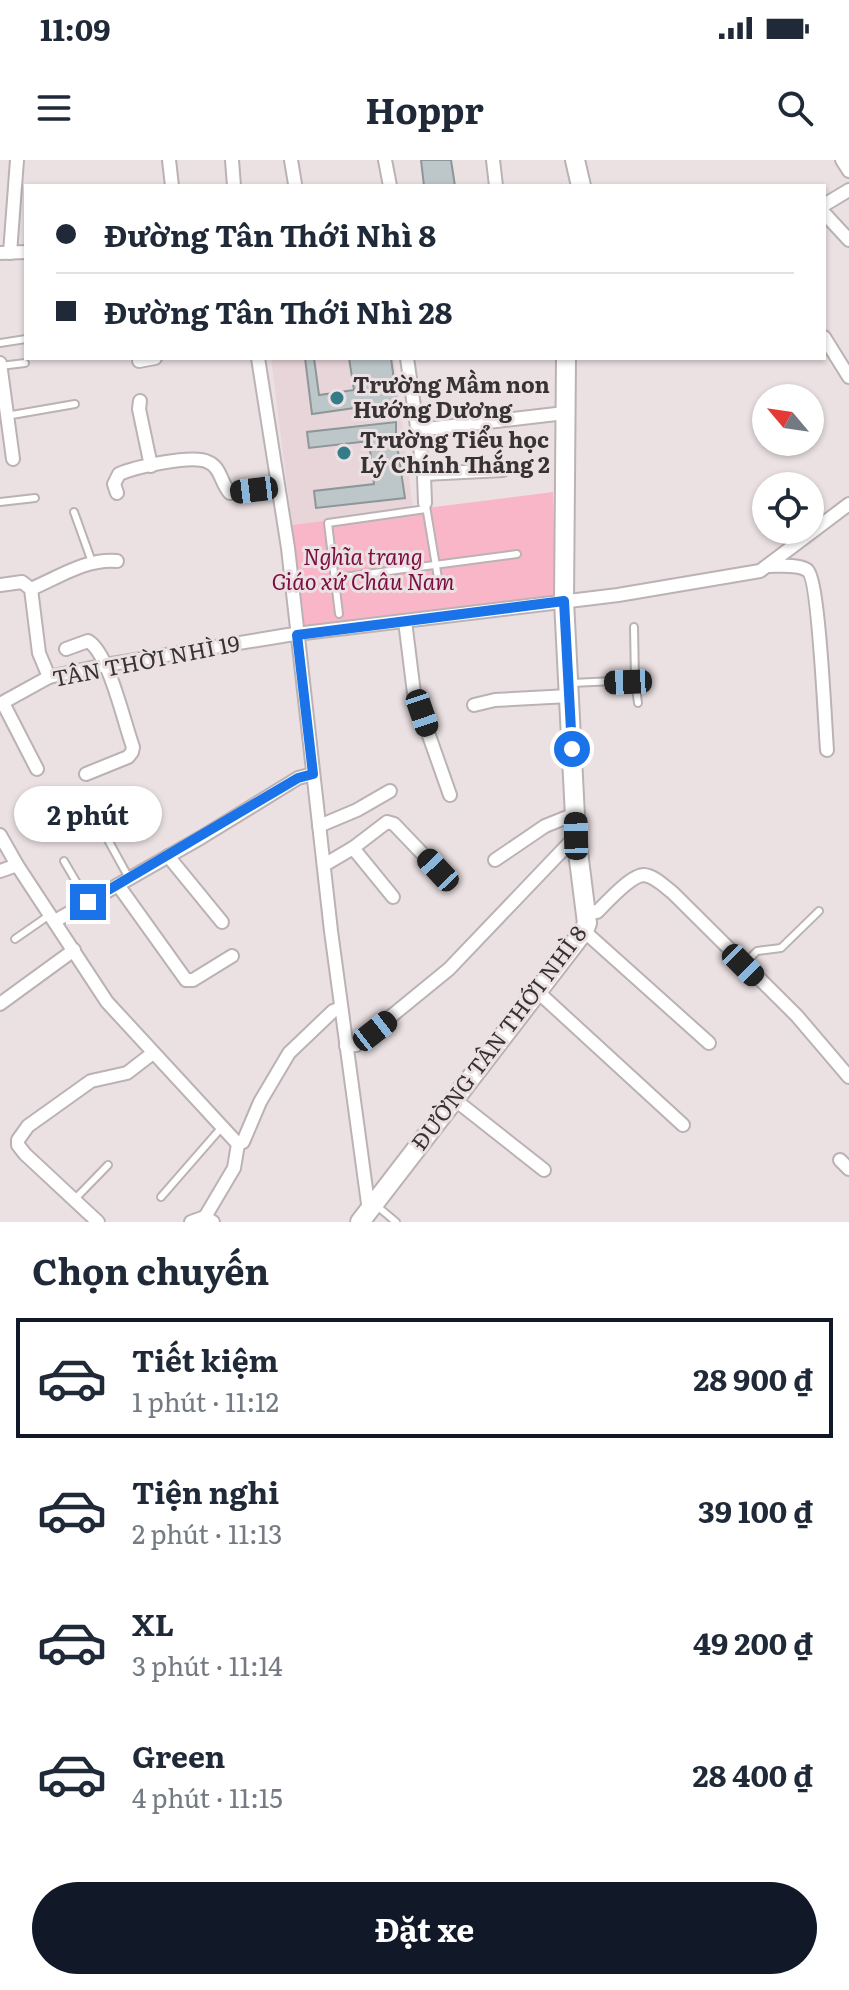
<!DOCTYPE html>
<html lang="vi">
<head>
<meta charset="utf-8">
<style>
	:root { --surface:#fff; --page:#f2f2f3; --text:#1f2937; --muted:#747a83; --line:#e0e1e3; --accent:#111827 }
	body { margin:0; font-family:Literata,serif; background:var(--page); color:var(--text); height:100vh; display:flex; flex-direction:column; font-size:30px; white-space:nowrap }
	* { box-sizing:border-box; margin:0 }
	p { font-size:26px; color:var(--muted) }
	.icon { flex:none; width:44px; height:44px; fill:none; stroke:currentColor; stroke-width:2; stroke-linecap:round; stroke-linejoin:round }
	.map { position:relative; height:1062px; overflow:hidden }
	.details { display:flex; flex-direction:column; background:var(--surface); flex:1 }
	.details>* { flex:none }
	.top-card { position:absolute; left:24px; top:24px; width:802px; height:176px; border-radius:0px; box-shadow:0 2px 6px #0004; display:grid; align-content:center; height:176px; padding:0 32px; background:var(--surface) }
	.needle { width:52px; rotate:299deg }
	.buttons { position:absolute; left:752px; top:224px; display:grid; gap:16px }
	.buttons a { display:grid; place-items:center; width:72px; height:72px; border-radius:50%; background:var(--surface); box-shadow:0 2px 6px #0004; font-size:40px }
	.end { position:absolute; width:36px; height:36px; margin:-18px; border:10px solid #1a73e8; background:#fff; box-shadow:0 0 0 4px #fff }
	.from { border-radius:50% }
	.bubble { position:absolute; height:56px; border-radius:28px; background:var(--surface); box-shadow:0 2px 6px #0004; font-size:26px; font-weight:700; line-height:56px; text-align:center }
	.car { position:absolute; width:24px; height:48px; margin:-24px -12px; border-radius:10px; box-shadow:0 0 6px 2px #0007; background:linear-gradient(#222 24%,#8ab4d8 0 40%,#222 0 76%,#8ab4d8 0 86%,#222 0) }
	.top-card b { display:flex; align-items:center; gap:28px; height:76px; font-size:30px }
	.top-card b+b { border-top:2px solid var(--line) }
	.top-card i { width:20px; height:20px; background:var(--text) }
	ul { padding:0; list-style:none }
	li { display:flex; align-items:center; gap:24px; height:120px; margin:0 16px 12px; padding:0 16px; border:4px solid transparent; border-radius:0px }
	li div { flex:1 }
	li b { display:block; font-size:30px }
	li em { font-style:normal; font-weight:700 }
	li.active { border-color:var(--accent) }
	li>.icon { width:72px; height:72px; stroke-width:1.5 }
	h2 { padding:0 32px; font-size:36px; line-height:96px }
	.primary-button { display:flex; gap:16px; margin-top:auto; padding:16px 32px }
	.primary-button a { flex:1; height:92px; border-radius:48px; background:var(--accent); color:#fff; font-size:32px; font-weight:700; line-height:92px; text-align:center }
	.status { display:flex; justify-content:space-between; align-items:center; height:56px; padding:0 40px; background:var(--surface); direction:ltr }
	.status svg { height:22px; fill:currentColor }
	header { display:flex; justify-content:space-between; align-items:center; height:104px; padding:0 32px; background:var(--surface); font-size:36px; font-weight:700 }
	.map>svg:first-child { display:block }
</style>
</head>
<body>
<div class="status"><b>11:09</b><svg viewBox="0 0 49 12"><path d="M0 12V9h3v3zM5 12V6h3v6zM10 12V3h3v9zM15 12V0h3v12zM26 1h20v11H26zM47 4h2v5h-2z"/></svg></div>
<header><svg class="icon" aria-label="menu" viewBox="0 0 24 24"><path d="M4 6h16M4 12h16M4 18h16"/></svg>Hoppr<svg class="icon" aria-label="search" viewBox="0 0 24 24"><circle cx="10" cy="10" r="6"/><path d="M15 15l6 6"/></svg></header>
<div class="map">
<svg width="849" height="1062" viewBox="0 0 849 1062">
	<rect width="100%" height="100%" fill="#ebe1e3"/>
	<path fill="#e8d5da" d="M 271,198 L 394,198 L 413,349 L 292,365 Z"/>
	<path fill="#f8b6c8" d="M 553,332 L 556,437 L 302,474 L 292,365 Z"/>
	<g fill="#bdc7c9" stroke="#8d9698" stroke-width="2">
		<path d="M 421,0 L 451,0 L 455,26 L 424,26 Z"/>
		<path d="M 305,198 L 314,198 L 319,235 L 354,230 L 349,198 L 391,198 L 397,242 L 312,254 Z"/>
		<path d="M 396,262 L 396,278 L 405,338 L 316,348 L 314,331 L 374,324 L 369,281 L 309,288 L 307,272 Z"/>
	</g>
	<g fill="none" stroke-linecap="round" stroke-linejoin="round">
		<g stroke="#bbb2b4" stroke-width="10">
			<g id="lane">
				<path d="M 0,183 L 26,179"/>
				<path d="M 0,206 L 25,203"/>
				<path d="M 6,256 L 75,244"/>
				<path d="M 0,342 L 35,338"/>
				<path d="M 426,346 L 438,418"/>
				<path d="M 74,352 L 92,402"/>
				<path d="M 336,418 L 517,394"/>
				<path d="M 339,454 L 328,363 L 426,349"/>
				<path d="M 635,520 L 638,543"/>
				<path d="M 572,523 L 635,520 L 634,467"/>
				<path d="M 102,669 L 129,718"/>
				<path d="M 64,701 L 88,742"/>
				<path d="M 15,779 L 51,754"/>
				<path d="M 743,805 L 757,791 L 781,788 L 819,751"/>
				<path d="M 161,1037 L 222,967"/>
				<path d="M 74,1040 L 108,1005"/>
				<path d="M 377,1046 L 396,1062"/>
			</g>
		</g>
		<g stroke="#bbb2b4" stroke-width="16">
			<g id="street">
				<path d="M 169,0 L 172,26"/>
				<path d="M 232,0 L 234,26"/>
				<path d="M 291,0 L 295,24"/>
				<path d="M 385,0 L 390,26"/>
				<path d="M 493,0 L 496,26"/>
				<path d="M 842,0 L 849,11"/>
				<path d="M 824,45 L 849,30"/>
				<path d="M 824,53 L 849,80"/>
				<path d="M 0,93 L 26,92"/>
				<path d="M 10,93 L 17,0"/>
				<path d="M 824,177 L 849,217"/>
				<path d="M 258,198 L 288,388 L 331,771 L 369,1051"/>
				<path d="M 407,198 L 424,315 L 425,343"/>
				<path d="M 139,201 L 155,198"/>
				<path d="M 0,203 L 13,299"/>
				<path d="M 140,241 L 139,249 L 151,306"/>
				<path d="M 418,270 L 565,253"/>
				<path d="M 424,314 L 503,310"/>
				<path d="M 117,333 L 114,324 L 119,314 C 135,307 193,294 208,302 C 221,307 221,324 230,333 L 278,327"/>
				<path d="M 769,406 C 779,406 798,404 807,410 C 819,418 825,566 827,590"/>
				<path d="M 0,425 L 22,422 L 31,429 L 39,493 L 49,517"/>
				<path d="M 31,429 C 59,417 87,398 117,401"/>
				<path d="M 405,461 L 414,533 L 450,635"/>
				<path d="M 66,489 L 88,481 C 109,493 124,563 133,587 L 132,592 L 128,597 L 86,614"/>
				<path d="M 3,543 L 37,609"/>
				<path d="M 0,544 L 49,517 L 105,505 L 288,475 L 618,435 L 760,411 L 849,344"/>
				<path d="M 474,545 L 495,540 L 569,536"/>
				<path d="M 319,666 L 357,650 L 390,631"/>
				<path d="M 0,675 L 17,705 L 107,842 L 238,984"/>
				<path d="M 353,688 L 393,737"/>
				<path d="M 168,696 L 222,762"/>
				<path d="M 495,700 L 545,666 L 575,654"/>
				<path d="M 324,705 L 353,688 L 387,662 L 394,664 L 438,710"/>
				<path d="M 0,711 L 17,705"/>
				<path d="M 118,725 L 186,820 L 193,820 L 232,796"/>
				<path d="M 585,750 L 597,752 C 607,742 631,715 644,715 C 655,716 665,727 673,733 L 797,856 L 849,917"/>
				<path d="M 55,761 L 202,677 L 298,618 L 313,614"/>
				<path d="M 584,771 L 709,883"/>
				<path d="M 538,832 L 683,965"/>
				<path d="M 0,844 L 74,790"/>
				<path d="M 346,886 L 356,885 L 449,809 L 576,676"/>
				<path d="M 454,939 L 544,1010"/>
				<path d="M 238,984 L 243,982 L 260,942 L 289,893 L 333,851 L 341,848"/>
				<path d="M 840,1000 L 849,1009"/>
				<path d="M 205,1057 L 234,1008 L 238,984"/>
				<path d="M 98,1062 L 25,994 L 18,985 L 18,980 L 28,966 L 91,921 L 127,913 L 153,893"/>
				<path d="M 191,1062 L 205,1057 L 213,1062"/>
			</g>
		</g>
		<g stroke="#bbb2b4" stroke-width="22">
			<g id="secondary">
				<path d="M 575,0 L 581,26"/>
				<path d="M 360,1062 L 584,771 L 587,763 L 576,676 L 564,441 L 566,198"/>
			</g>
		</g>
		<use href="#lane" stroke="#fff" stroke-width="6"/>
		<use href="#street" stroke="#fff" stroke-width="12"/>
		<use href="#secondary" stroke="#fff" stroke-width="18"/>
	</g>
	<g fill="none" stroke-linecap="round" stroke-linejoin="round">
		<path stroke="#1a73e8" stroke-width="10" d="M 88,742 L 298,618 L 313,614 L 297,475 L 564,441 L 572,589"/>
	</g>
	<g fill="#357b88" stroke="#ebe1e3" stroke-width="3">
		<circle cx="337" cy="238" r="8"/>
		<circle cx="344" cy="293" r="8"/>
	</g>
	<g text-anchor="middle" stroke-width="6" stroke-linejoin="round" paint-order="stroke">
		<g font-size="22" font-weight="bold" fill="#373334" stroke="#ebe1e3" text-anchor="start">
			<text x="353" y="233">Trường Mầm non<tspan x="353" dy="25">Hướng Dương</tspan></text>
			<text x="360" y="288">Trường Tiểu học<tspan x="360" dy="25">Lý Chính Thắng 2</tspan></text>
		</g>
		<g font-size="22" font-style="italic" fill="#7c0d40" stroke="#ebe1e3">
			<text x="363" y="405">Nghĩa trang<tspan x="363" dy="25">Giáo xứ Châu Nam</tspan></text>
		</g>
		<g font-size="22" fill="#373334" stroke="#ebe1e3">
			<text transform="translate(146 501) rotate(-11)" y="8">TÂN THỜI NHÌ 19</text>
			<text transform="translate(499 878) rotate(-53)" y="8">ĐƯỜNG TÂN THỚI NHÌ 8</text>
		</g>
	</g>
</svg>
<div class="buttons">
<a><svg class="needle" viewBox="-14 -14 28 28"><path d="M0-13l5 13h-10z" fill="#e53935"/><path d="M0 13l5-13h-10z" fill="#747a83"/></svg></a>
<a><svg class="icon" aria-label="locate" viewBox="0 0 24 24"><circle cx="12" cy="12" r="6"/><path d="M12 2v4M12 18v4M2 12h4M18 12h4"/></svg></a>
</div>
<i class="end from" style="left:572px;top:589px"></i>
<i class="end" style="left:88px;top:742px"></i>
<div class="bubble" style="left:14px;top:626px;width:148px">2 phút</div>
<i class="car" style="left:254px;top:330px;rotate:263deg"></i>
<i class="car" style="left:628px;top:522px;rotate:268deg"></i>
<i class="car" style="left:422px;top:553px;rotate:161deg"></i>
<i class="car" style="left:576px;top:676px;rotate:359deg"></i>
<i class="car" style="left:438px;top:710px;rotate:317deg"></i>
<i class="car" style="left:743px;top:805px;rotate:135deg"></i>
<i class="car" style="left:375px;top:871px;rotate:52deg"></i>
<div class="top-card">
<b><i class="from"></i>Đường Tân Thới Nhì 8</b>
<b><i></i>Đường Tân Thới Nhì 28</b>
</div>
</div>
<section class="details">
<h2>Chọn chuyến</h2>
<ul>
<li class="active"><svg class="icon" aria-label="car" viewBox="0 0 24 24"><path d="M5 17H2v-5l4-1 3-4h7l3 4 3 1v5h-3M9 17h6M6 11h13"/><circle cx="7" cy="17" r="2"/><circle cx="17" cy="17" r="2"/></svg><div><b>Tiết kiệm</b><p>1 phút · 11:12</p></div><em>28 900 ₫</em></li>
<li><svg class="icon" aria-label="car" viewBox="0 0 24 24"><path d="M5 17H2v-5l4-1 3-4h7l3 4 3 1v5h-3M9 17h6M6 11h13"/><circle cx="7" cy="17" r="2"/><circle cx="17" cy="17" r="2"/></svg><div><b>Tiện nghi</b><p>2 phút · 11:13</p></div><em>39 100 ₫</em></li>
<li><svg class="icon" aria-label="car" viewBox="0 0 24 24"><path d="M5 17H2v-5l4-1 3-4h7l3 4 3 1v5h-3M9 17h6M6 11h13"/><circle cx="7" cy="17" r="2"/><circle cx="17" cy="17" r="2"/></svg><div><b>XL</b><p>3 phút · 11:14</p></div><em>49 200 ₫</em></li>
<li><svg class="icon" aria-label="car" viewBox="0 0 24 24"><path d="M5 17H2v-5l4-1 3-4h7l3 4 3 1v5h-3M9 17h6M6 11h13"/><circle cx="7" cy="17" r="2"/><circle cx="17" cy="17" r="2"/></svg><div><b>Green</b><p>4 phút · 11:15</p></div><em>28 400 ₫</em></li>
</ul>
<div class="primary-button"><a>Đặt xe</a></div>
</section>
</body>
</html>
